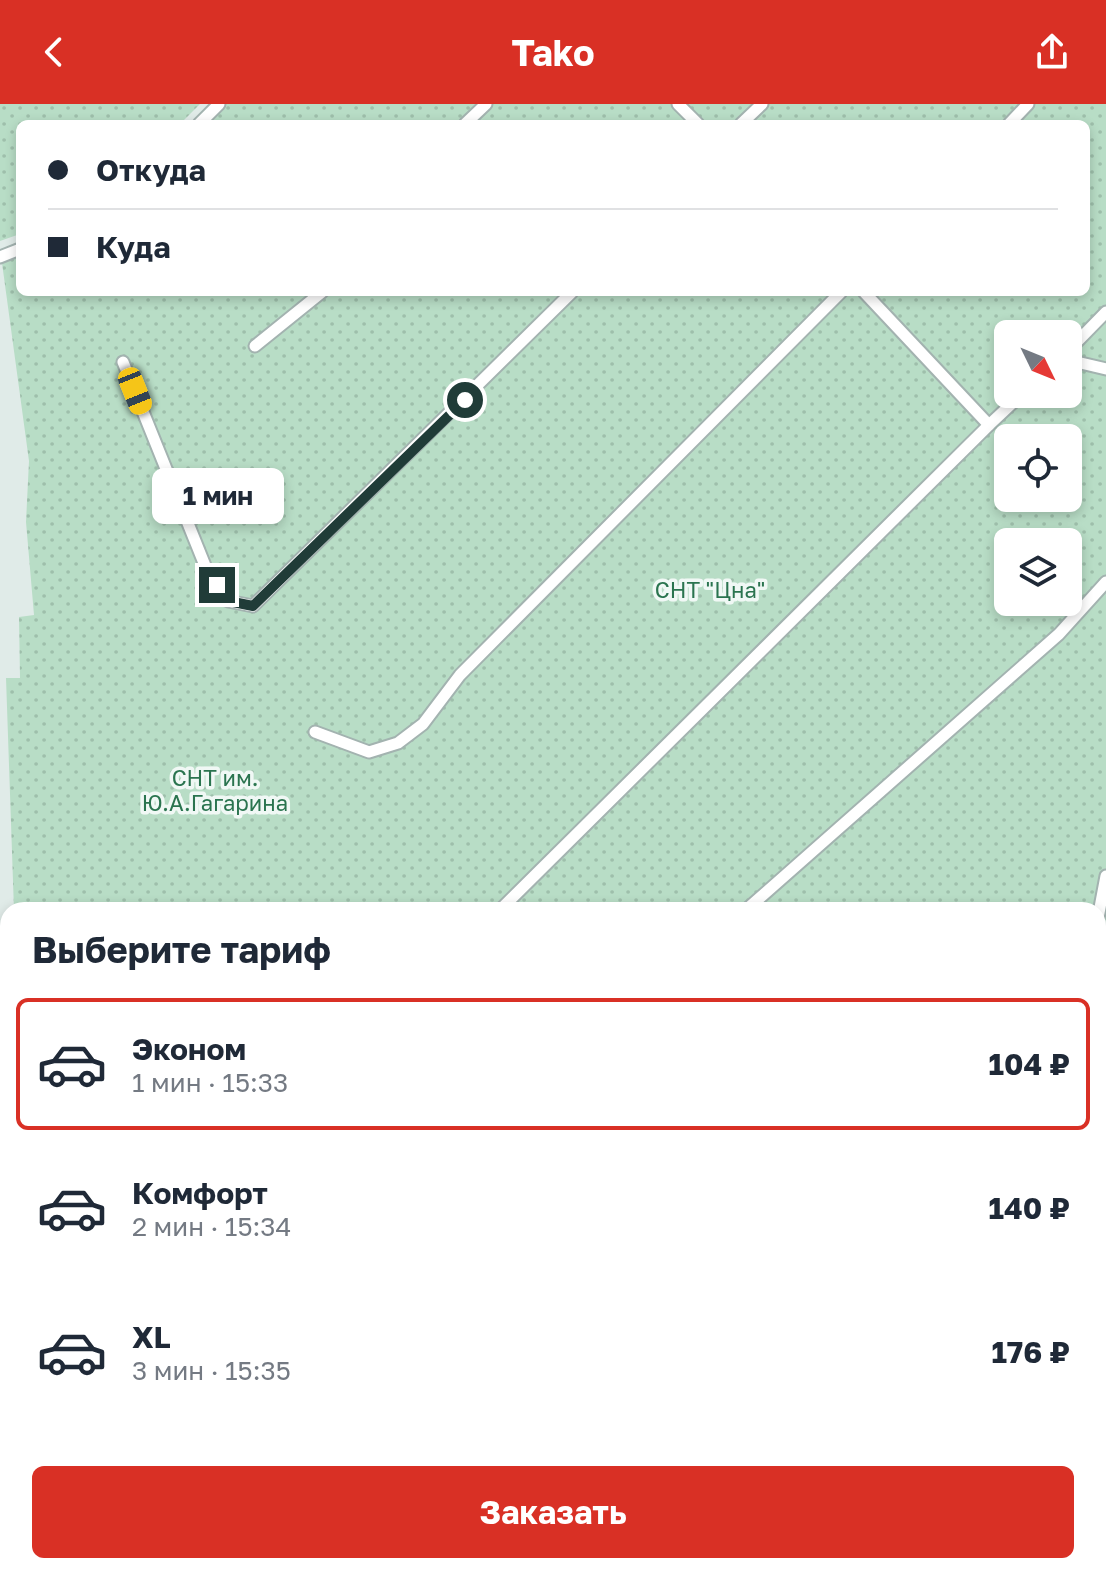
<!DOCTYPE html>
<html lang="ru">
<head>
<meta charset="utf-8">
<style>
	:root { --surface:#fff; --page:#f2f2f3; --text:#1f2937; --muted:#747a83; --line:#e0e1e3; --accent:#d93025 }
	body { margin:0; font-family:"Golos Text",sans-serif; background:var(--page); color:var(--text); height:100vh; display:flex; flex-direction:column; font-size:30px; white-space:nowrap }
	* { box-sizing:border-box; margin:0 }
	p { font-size:26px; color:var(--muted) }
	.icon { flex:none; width:44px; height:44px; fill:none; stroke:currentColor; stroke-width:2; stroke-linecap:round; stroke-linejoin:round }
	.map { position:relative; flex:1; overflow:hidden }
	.details { position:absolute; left:0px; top:798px; width:1106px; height:672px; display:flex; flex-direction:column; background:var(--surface); border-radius:24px 24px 0 0; box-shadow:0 4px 12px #0003 }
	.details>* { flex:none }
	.top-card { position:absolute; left:16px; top:16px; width:1074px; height:176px; border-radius:12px; box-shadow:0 4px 12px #0003; display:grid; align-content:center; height:176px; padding:0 32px; background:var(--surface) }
	.needle { width:52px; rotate:133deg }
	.tools { position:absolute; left:994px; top:216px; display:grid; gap:16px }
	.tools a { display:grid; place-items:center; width:88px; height:88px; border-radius:12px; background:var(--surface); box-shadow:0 4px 12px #0003; font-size:40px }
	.end { position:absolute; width:36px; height:36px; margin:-18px; border:10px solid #203c38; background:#fff; box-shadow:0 0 0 4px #fff }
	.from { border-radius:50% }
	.bubble { position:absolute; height:56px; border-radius:12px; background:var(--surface); box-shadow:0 4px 12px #0003; font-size:26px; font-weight:700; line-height:56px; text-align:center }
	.car { position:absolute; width:24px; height:48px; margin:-24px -12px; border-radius:10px; box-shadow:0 0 6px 2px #0007; background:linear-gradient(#f5c518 24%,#345 0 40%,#f5c518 0 76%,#345 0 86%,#f5c518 0) }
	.top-card b { display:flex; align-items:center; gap:28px; height:76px; font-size:30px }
	.top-card b+b { border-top:2px solid var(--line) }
	.top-card i { width:20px; height:20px; background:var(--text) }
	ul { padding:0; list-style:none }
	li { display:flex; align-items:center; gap:24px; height:132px; margin:0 16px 12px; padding:0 16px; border:4px solid transparent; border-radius:12px }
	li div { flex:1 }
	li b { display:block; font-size:30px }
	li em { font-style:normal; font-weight:700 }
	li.current { border-color:var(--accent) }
	li>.icon { width:72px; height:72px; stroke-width:1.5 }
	h2 { padding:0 32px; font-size:36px; line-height:96px }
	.cta { display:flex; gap:16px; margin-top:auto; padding:16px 32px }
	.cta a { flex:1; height:92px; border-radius:12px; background:var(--accent); color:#fff; font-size:32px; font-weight:700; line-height:92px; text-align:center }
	header { display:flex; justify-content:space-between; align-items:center; height:104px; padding:0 32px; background:var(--accent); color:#fff; font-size:36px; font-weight:700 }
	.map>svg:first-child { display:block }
</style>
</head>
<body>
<header><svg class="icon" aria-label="back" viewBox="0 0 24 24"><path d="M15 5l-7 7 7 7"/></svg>Tako<svg class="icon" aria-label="share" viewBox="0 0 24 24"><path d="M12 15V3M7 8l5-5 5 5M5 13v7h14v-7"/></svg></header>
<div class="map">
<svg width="1106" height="1470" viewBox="0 0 1106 1470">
	<defs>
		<pattern id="garden-dots" width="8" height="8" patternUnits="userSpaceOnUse" patternTransform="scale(2)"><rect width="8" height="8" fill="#b8ddc6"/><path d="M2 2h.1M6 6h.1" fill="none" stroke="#9ebfab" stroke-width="1.8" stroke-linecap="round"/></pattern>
		<pattern id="water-rules" width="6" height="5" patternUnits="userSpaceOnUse" patternTransform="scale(2)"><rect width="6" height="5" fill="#86bed2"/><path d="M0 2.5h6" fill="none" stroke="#6d9cab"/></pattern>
	</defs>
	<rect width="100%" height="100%" fill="#e0ebe8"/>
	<g fill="url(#garden-dots)" fill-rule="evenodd">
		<path d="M 0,0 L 200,0 L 180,20 L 20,20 L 20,130 L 0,137 Z"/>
		<path d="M 222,0 L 1106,0 L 1106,815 L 1098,841 L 1098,806 L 14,806 L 6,574 L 20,574 L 19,513 L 34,511 L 26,418 L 29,357 L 2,159 L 20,153 L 20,188 L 1086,188 L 1086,20 L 201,20 ZM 1008,230 L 1068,230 L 1068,290 L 1008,290 ZM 1008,334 L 1068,334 L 1068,394 L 1008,394 ZM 1008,438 L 1068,438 L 1068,498 L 1008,498 Z"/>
		<path d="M 0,1220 L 8,1287 L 8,1462 L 58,1462 L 60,1470 L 0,1470 Z"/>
		<path d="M 96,1462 L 1010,1462 L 1007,1470 L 98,1470 Z"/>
	</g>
	<path fill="url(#water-rules)" d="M 1106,936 L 1106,1470 L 1040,1470 L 1041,1462 L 1098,1462 L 1098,988 Z"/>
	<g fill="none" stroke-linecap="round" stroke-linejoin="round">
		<g stroke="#a3b3b0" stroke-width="15">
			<g id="service">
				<path d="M 678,0 L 698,20"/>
				<path d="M 199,20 L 219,0"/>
				<path d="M 465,20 L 486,0"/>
				<path d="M 741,20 L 762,0"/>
				<path d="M 1009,20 L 1028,0"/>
				<path d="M 0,153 L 20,145"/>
				<path d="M 864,188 L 989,321 L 1022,290"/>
				<path d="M 255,242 L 322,188"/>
				<path d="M 1068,247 L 1106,208"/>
				<path d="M 1068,256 L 1106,265"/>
				<path d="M 123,258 L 206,464 L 228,497 L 253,502 L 572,188"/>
				<path d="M 315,628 L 369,648 L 398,639 L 423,620 L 460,571 L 841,188"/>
				<path d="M 500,806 L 989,321"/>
				<path d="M 746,806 L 1059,530 L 1106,478"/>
				<path d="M 1098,814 L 1106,772"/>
				<path d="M 0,1168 L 8,1158"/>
				<path d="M 589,1462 L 598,1470"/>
				<path d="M 936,1462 L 944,1470"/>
				<path d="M 216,1470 L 223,1462"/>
				<path d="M 527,1470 L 533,1462"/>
			</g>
		</g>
		<g stroke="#a3b3b0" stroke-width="28">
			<g id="tertiary">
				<path d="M 0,918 L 3,1049 L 8,1123"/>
				<path d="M 71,1462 L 74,1470"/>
			</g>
		</g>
		<use href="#service" stroke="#fff" stroke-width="11"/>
		<use href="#tertiary" stroke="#fff" stroke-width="24"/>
	</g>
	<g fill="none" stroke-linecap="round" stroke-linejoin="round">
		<path stroke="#203c38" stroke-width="10" d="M 217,481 L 228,497 L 253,502 L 465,296"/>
	</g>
	<g text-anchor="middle" stroke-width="7" stroke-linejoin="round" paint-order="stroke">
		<g font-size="22" fill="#2a744f" stroke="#f0f8f5">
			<text x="710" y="494">СНТ "Цна"</text>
			<text x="215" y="682">СНТ им.<tspan x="215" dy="25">Ю.А.Гагарина</tspan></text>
		</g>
	</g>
</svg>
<div class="tools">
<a><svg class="needle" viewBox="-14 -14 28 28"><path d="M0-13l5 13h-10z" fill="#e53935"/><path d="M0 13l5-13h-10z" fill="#747a83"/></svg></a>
<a><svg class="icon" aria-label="locate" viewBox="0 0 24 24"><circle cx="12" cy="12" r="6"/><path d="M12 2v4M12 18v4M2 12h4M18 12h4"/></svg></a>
<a><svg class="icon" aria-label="layers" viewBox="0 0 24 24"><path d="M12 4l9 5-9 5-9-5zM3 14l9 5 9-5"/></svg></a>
</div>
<i class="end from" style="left:465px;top:296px"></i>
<i class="end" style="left:217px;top:481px"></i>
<div class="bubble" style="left:152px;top:364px;width:132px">1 мин</div>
<i class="car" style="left:135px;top:287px;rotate:158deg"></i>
<div class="top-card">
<b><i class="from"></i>Откуда</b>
<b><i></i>Куда</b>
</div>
<section class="details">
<h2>Выберите тариф</h2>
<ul>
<li class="current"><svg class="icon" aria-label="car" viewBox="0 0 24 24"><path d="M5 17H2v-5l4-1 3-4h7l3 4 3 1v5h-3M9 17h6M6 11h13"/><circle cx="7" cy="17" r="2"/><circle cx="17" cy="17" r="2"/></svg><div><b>Эконом</b><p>1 мин · 15:33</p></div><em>104 ₽</em></li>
<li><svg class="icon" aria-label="car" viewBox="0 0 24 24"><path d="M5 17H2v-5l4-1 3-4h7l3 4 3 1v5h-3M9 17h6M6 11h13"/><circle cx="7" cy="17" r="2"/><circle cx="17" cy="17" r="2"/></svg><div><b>Комфорт</b><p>2 мин · 15:34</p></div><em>140 ₽</em></li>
<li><svg class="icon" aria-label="car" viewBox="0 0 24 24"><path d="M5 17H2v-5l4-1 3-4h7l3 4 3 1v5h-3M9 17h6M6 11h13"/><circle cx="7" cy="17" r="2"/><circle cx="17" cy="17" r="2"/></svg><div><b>XL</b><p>3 мин · 15:35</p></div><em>176 ₽</em></li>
</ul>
<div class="cta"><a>Заказать</a></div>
</section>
</div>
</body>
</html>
